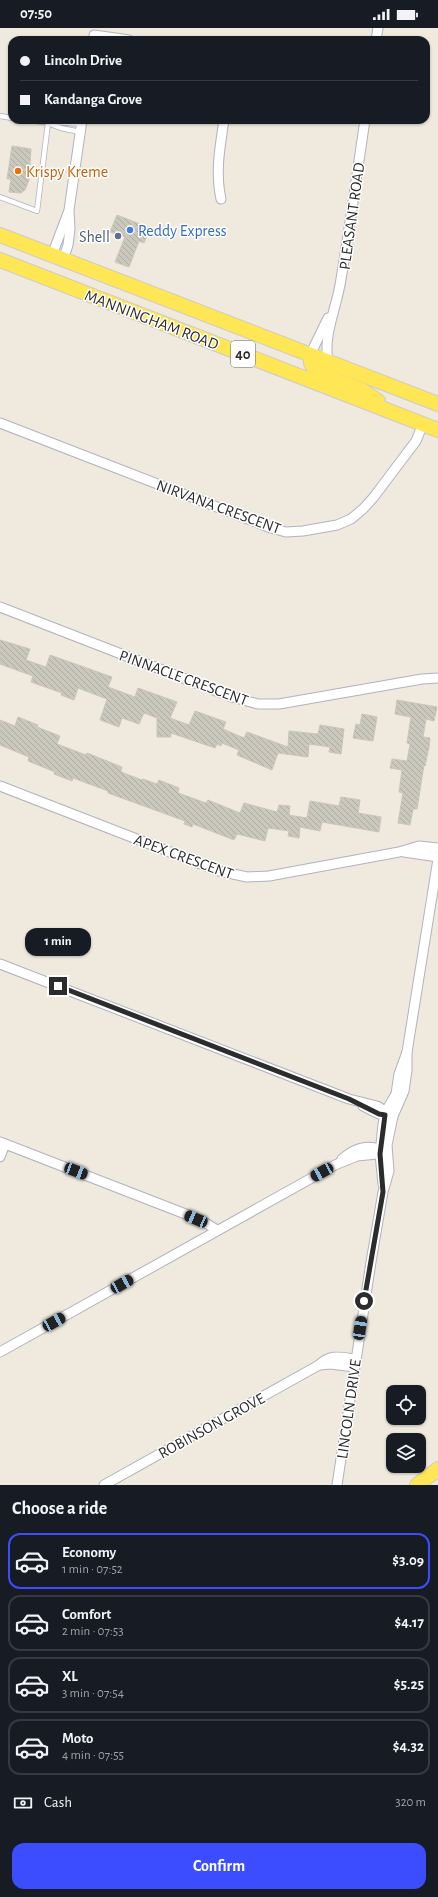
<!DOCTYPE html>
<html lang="en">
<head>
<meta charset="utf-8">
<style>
	:root { --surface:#171b24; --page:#20242c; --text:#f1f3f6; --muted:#9ea1a6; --line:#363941; --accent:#3b4dff }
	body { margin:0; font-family:"Alegreya Sans",sans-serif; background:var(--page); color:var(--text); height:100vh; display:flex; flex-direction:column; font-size:15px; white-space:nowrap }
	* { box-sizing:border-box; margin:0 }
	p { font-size:13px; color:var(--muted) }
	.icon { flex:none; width:22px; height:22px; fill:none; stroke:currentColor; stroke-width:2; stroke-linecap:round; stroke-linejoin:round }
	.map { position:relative; height:1457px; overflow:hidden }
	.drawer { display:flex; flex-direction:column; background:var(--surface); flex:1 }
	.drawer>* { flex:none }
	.top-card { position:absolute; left:8px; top:8px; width:422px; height:88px; border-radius:12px; box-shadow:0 1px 3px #0004; display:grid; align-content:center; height:88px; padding:0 12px; background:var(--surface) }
	.fabs { position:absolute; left:386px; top:1357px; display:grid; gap:8px }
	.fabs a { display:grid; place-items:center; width:40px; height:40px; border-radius:8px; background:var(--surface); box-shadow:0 1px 3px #0004; font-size:20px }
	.end { position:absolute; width:18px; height:18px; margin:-9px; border:5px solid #2c2c2c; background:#fff; box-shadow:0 0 0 2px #fff }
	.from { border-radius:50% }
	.bubble { position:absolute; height:28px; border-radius:12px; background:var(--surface); box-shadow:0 1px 3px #0004; font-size:13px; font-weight:600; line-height:28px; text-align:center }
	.car { position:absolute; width:12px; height:24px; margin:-12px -6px; border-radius:5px; box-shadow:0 0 3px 1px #0007; background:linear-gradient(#222 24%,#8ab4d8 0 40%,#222 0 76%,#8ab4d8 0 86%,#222 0) }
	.top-card b { display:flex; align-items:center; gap:14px; height:38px; font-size:15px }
	.top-card b+b { border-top:1px solid var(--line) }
	.top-card i { width:10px; height:10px; background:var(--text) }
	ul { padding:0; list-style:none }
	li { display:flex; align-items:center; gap:12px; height:56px; margin:0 8px 6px; padding:0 4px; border:2px solid var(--line); border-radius:12px }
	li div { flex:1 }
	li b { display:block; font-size:15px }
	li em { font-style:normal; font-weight:600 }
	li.on { border-color:var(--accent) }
	li>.icon { width:36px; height:36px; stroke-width:1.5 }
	h2 { padding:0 12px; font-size:18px; line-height:48px }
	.pay { display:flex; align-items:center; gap:10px; height:44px; padding:0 12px; font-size:15px }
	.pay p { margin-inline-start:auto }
	.primary-button { display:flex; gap:8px; margin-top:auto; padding:8px 12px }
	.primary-button a { flex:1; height:46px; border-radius:12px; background:var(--accent); color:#fff; font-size:16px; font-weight:600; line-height:46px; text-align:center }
	.status { display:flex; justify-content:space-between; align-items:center; height:28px; padding:0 20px; background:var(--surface); direction:ltr }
	.status svg { height:11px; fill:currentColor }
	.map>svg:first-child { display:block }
</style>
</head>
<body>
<div class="status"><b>07:50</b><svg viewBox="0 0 49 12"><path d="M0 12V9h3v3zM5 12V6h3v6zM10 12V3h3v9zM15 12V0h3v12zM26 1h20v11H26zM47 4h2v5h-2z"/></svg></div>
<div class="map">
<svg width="438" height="1457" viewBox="0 0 438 1457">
	<defs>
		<pattern id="building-back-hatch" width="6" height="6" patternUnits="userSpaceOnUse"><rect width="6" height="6" fill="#cac7bc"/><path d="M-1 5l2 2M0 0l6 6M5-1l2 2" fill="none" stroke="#aeaba2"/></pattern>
	</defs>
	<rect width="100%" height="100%" fill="#efe9de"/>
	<g fill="url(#building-back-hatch)" stroke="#cbc6b7">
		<path d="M 12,118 L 31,121 L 29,152 L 25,162 L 21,165 L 9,164 L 11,151 L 7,151 Z"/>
		<path d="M 117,187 L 150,200 L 144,215 L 139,213 L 129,239 L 115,234 L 125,209 L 110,204 Z"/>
		<path d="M 0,612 L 30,621 L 26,632 L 46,639 L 50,627 L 112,649 L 108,659 L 135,669 L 138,660 L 177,674 L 170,690 L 189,697 L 195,683 L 226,694 L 223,701 L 244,710 L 247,704 L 288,719 L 289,703 L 318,706 L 320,697 L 344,701 L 341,726 L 329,724 L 330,719 L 309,716 L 308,729 L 278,725 L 272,742 L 237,727 L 239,722 L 222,715 L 221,718 L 217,716 L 215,720 L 171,705 L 171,709 L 157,709 L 157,690 L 144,685 L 139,696 L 122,690 L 119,699 L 100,692 L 107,671 L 78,660 L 74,672 L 61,667 L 62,665 L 31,654 L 33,648 L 0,636 Z"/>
		<path d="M 397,672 L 437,679 L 434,693 L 426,691 L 423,709 L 430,710 L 429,719 L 425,738 L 424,737 L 417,781 L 413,781 L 410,797 L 398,795 L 403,765 L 399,764 L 402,742 L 390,740 L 392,731 L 407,733 L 410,716 L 407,715 L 411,689 L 395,686 Z"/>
		<path d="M 362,686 L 377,689 L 373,713 L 353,710 L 356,696 L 360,697 Z"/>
		<path d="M 18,689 L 38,697 L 37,699 L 60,708 L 57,716 L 86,727 L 87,725 L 122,739 L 121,744 L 142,752 L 143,751 L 157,756 L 159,752 L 179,760 L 178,765 L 206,775 L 208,772 L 240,785 L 244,775 L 277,784 L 279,777 L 290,778 L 289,787 L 307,790 L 310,773 L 339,778 L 341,769 L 360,772 L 358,785 L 381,789 L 379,804 L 322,794 L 320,803 L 300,799 L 299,810 L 288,808 L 289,803 L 268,800 L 265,813 L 237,806 L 234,812 L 193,796 L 192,799 L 184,796 L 185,793 L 108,765 L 108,763 L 73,750 L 72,753 L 54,746 L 55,744 L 28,733 L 29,729 L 0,717 L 0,692 L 15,698 Z"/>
	</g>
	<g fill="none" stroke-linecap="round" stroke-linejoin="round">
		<g stroke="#b2b2c1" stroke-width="6">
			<g id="service">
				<path d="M 0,88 L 12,90"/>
				<path d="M 27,92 C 45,95 63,94 81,96"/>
				<path d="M 50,96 L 61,100 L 80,104"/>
				<path d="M 0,169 L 37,183 L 48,95"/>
			</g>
		</g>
		<g stroke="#b2b2c1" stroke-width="11">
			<g id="minor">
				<path d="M 94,7 L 129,12"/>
				<path d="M 376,12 L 378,0"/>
				<path d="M 221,171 C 215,144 220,119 224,92"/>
				<path d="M 52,227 L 68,185"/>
				<path d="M 63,232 L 68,217 L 70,201 L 69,182 L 82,92"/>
				<path d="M 310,327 L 328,290"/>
				<path d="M 328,334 C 323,305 337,280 341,251 C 350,198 357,145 365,92"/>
				<path d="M 0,395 L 271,500 L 286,504 L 303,503 L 337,497 L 351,491 L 363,481 L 373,470 L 416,413 L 423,396"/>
				<path d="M 0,579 L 232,669 L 258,676 L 279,676 L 422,651 L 438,650"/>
				<path d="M 0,758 L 219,843 L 247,849 L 269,848 L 399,824 L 419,818 L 438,820"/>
				<path d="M 404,824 L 438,829"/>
				<path d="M 0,936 L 349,1071 L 377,1078 L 393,1088"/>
				<path d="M 363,1078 L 379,1086 L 390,1088"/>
				<path d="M 0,1114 L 188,1187 L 204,1194 L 217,1202"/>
				<path d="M 0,1129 L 5,1116"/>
				<path d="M 342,1131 C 356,1119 368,1116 385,1123"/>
				<path d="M 383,1156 L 380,1126 L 383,1096 L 386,1083 L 396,1066 L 399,1046 L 407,1024 L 438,831"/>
				<path d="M 0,1324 L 335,1137 L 357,1128 L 387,1125"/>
				<path d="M 319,1337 L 331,1336 L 354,1339"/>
				<path d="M 104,1457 L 319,1337 C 330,1326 340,1329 355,1331"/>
				<path d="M 337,1457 L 371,1234 L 383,1164 L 389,1143 L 387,1117 L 393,1088 L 404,1063 L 407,1042 L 407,1024"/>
			</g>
		</g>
		<g stroke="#ccc" stroke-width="16">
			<g id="primary">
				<path d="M 0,207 L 438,376"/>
				<path d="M 0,232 L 438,402"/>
				<path d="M 310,327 L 311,335 L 314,341 L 322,346 L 362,362 L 378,373"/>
				<path d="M 417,1457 L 438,1441"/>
			</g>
		</g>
		<use href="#service" stroke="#fff" stroke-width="4.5"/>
		<use href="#minor" stroke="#fff" stroke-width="9"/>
		<use href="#primary" stroke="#fee654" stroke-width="14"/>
	</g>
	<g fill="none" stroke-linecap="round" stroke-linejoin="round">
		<path stroke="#2c2c2c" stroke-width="5" d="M 58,958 L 349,1071 L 379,1086 L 385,1087 L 380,1126 L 383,1164 L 364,1273"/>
	</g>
	<circle fill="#e8710a" stroke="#fff" stroke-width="1.5" cx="18" cy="143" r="4"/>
	<circle fill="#3f7fe0" stroke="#fff" stroke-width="1.5" cx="130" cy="202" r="4"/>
	<circle fill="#5c6f8a" stroke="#fff" stroke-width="1.5" cx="118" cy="208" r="4"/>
	<g text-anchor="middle" stroke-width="3" stroke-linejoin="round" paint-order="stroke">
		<rect fill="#fff" stroke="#6b6b6b" stroke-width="1" x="231" y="313" width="24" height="26" rx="3"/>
		<g font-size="15" font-weight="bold" fill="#2c2c2c">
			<text x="243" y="331">40</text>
		</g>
		<g font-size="16" fill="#c56008" stroke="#fff" text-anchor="start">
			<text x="26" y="149">Krispy Kreme</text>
		</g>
		<g font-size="16" fill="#2c2c2c" stroke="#fff">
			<text transform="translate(351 188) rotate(-82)" y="6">PLEASANT ROAD</text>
			<text transform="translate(152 291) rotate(21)" y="6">MANNINGHAM ROAD</text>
			<text transform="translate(219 478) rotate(20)" y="6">NIRVANA CRESCENT</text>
			<text transform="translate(184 649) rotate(20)" y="6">PINNACLE CRESCENT</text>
			<text transform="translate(184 828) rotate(20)" y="6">APEX CRESCENT</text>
			<text transform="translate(348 1381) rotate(-82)" y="6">LINCOLN DRIVE</text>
			<text transform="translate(211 1397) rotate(-29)" y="6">ROBINSON GROVE</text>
		</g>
		<g font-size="16" fill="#366cbe" stroke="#fff" text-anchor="start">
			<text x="138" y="208">Reddy Express</text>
		</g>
		<g font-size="16" fill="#4e5e75" stroke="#fff" text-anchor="end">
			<text x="110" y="214">Shell</text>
		</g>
	</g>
</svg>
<div class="fabs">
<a><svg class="icon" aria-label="locate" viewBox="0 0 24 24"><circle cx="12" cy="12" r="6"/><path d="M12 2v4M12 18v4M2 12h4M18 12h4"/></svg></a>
<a><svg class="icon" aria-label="layers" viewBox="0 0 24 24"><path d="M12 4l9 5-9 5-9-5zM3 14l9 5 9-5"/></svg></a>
</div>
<i class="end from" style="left:364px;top:1273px"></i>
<i class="end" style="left:58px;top:958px"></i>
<div class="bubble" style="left:25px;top:900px;width:66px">1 min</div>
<i class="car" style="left:76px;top:1143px;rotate:111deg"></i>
<i class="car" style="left:322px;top:1144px;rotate:241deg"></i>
<i class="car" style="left:196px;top:1191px;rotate:293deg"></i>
<i class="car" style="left:122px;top:1256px;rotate:61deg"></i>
<i class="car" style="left:54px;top:1294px;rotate:61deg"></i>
<i class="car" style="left:360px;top:1300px;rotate:9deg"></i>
<div class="top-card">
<b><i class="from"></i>Lincoln Drive</b>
<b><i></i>Kandanga Grove</b>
</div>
</div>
<section class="drawer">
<h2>Choose a ride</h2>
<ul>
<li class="on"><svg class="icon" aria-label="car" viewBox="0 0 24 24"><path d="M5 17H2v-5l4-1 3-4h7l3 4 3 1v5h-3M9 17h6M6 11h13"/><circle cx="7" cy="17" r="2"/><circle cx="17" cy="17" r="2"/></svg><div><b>Economy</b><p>1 min · 07:52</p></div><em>$3.09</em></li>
<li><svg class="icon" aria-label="car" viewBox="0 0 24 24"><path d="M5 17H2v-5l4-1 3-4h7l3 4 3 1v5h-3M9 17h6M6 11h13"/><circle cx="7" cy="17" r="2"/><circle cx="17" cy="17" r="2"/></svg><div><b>Comfort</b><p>2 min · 07:53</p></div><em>$4.17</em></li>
<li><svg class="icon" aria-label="car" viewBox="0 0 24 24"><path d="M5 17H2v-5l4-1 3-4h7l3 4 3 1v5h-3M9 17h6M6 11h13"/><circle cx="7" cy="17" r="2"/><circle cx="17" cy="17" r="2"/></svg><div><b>XL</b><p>3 min · 07:54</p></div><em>$5.25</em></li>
<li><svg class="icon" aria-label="car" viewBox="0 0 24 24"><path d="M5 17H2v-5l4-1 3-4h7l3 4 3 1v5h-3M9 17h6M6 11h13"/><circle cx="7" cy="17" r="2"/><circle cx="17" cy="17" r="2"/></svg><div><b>Moto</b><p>4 min · 07:55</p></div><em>$4.32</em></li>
</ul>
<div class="pay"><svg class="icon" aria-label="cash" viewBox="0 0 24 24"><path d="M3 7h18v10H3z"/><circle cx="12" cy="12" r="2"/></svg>Cash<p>320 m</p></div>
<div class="primary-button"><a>Confirm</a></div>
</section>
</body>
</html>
